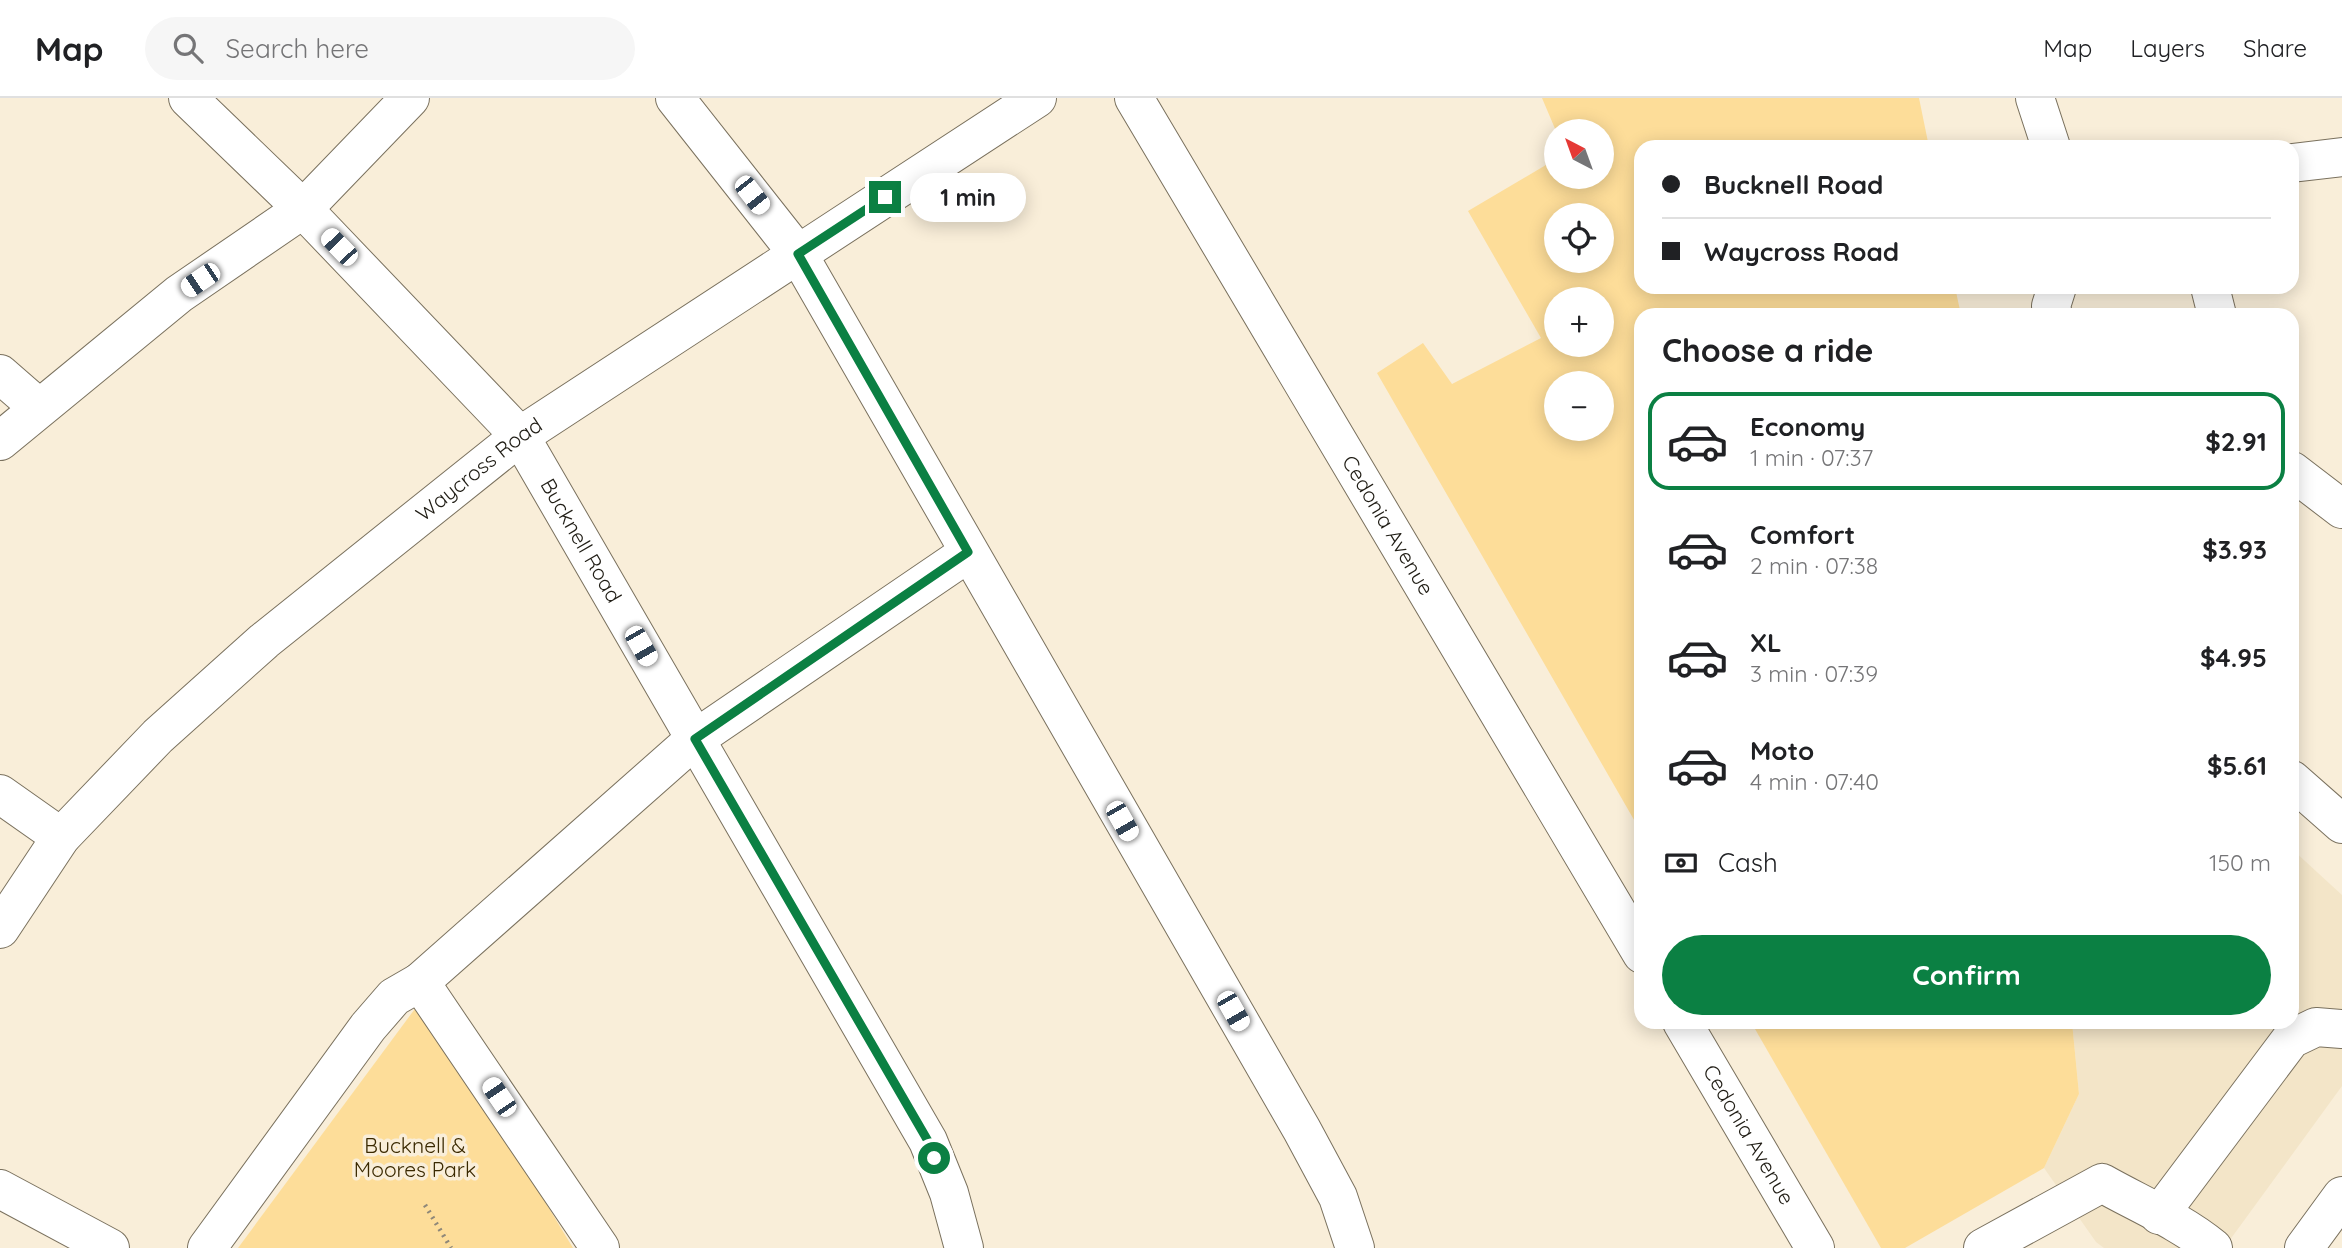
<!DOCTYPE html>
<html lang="en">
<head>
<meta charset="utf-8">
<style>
	:root { --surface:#fff; --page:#f6f6f6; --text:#202124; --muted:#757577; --line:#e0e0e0; --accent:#0b8043 }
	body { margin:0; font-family:Quicksand,sans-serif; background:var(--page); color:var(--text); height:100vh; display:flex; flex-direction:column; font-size:26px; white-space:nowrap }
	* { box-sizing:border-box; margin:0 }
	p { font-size:23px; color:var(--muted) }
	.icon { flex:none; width:38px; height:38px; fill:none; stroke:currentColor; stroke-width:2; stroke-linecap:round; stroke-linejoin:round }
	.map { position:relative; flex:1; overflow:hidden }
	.details { position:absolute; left:1634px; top:210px; width:665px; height:721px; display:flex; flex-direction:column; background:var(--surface); border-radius:21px; box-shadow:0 4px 18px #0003 }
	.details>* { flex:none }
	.top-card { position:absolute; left:1634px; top:42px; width:665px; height:154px; border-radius:21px; box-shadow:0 4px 18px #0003; display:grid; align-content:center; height:154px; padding:0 28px; background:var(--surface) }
	.needle { width:46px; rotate:319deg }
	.tools { position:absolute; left:1544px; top:21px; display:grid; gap:14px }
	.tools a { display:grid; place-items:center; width:70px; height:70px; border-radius:50%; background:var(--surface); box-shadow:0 4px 18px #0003; font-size:35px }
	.end { position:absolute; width:32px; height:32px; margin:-16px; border:9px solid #0b8043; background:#fff; box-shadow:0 0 0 4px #fff }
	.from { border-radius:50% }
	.bubble { position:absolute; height:49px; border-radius:24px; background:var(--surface); box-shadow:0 4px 18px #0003; font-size:23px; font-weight:700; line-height:49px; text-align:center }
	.car { position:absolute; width:21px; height:42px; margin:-21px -10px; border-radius:9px; box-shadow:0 0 5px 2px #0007; background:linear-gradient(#fff 24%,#345 0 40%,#fff 0 76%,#345 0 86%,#fff 0) }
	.top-card b { display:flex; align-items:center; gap:24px; height:66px; font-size:26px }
	.top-card b+b { border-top:2px solid var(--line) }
	.top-card i { width:18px; height:18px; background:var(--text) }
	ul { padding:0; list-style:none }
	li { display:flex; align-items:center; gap:21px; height:98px; margin:0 14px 10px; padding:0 14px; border:4px solid transparent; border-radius:21px }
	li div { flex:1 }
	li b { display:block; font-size:26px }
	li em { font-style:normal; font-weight:700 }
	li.on { border-color:var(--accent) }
	li>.icon { width:63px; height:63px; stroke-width:1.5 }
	h2 { padding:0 28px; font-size:32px; line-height:84px }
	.pay { display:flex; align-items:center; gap:18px; height:77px; padding:0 28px; font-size:26px }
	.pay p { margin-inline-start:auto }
	.button { display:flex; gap:14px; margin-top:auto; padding:14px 28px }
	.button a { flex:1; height:80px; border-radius:42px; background:var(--accent); color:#fff; font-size:28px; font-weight:700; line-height:80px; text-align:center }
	header { display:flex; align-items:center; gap:42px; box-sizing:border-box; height:98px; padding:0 35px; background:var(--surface); border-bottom:2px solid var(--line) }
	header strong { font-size:33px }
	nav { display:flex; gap:38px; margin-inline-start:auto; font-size:24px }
	.search { width:490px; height:63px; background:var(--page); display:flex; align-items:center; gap:18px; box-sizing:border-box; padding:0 24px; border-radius:38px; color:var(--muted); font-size:26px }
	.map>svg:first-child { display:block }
</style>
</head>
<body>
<header>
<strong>Map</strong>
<div class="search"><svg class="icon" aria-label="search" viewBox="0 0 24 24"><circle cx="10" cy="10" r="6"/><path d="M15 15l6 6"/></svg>Search here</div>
<nav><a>Map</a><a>Layers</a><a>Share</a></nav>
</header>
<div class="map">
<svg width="2342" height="1150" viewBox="0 0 2342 1150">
	<rect width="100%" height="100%" fill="#f9eed9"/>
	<path fill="#f3e5c8" d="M 2293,752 L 2342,797 L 2342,988 L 2224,1150 L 2104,1150 L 2096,1144 L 2044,1070 L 2079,996 L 2072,924 L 2292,924 Z"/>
	<g fill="#fddd99" fill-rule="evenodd">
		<path d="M 1542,0 L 1919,0 L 1929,49 L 1642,49 L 1642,189 L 1955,189 L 1961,217 L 1642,217 L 1641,734 L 1377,275 L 1423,245 L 1452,286 L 1541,240 L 1468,113 L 1556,61 L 1556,79 L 1601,79 L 1601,33 L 1556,33 ZM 1601,117 L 1601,163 L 1556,163 L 1556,117 ZM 1601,201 L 1601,247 L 1556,247 L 1556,201 ZM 1601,285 L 1601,331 L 1556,331 L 1556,285 Z"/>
		<path d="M 417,908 L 432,917 L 573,1150 L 238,1150 Z"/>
		<path d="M 1751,924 L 2072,924 L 2079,996 L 2044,1070 L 1905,1150 L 1881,1150 Z"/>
	</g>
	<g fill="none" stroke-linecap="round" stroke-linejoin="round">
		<g stroke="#7a715e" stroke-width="40">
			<g id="minor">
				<path id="s1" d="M 188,0 L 303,111 L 520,338 L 928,1043 L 949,1095 L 964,1150"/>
				<path d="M 675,0 L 798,156 L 1302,1032 L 1338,1099 L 1355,1150"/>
				<path id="s2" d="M 1134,0 L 1642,856"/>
				<path d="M 2035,0 L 2051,49"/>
				<path d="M 2292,65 L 2342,59"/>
				<path d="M 2210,189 L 2217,217"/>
				<path d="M 2053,217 L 2051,208 L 2057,189"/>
				<path d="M 0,276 L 39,310"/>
				<path d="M 0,343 L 179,196 L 303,111 L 410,0"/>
				<path d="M 2292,373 L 2342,411"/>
				<path d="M 2292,682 L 2342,726"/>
				<path d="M 0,696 L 61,739"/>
				<path id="s3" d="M 0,831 L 61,739 L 158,638 L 264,543 L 520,338 L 1037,0"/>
				<path d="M 420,884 L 695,641 L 968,455"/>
				<path id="s4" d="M 1682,924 L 1815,1150"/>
				<path d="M 0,1091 L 110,1150"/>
				<path d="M 2159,1117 L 2291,941 L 2316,929 L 2342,931"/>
				<path d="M 207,1150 L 368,929 L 394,899 L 420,884 L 600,1150"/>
				<path d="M 1983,1150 L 2102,1085 C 2139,1106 2180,1123 2213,1150"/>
				<path d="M 2304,1150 L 2342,1098"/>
			</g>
		</g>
		<path stroke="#8f8879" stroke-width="4.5" stroke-dasharray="2 5" stroke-linecap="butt" d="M 425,1107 L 451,1150"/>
		<use href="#minor" stroke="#fff" stroke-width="38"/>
	</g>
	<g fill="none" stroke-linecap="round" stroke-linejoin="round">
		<path stroke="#0b8043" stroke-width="9" d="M 885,99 L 798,156 L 968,454 L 695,641 L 928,1043 L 934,1060"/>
	</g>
	<g text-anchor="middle" stroke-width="7" stroke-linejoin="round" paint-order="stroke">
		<g font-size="21" fill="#1f1c14" stroke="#f9eed9">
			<text dy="7" stroke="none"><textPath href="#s3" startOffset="668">Waycross Road</textPath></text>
			<text dy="7" stroke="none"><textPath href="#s2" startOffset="497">Cedonia Avenue</textPath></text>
			<text dy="7" stroke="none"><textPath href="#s1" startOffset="595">Bucknell Road</textPath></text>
			<text dy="7" stroke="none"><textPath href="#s4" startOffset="131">Cedonia Avenue</textPath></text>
		</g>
		<g font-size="21" fill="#3a2900" stroke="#f9eed9">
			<text x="415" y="1055">Bucknell &amp;<tspan x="415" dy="24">Moores Park</tspan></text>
		</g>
	</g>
</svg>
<div class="tools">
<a><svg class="needle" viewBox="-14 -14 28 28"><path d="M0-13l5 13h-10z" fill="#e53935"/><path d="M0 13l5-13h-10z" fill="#757577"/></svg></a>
<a><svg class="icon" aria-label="locate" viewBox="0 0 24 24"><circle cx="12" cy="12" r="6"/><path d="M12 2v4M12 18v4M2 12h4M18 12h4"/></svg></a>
<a>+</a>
<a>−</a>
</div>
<i class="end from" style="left:934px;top:1060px"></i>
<i class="end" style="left:885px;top:99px"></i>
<div class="bubble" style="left:910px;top:75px;width:116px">1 min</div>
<i class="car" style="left:752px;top:97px;rotate:142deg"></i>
<i class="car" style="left:339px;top:149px;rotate:316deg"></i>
<i class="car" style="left:200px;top:182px;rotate:236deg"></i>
<i class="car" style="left:641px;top:548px;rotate:150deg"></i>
<i class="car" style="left:1122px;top:723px;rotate:150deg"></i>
<i class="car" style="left:1233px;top:913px;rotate:150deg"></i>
<i class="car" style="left:499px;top:999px;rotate:326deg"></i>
<div class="top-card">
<b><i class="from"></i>Bucknell Road</b>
<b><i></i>Waycross Road</b>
</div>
<section class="details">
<h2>Choose a ride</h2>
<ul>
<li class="on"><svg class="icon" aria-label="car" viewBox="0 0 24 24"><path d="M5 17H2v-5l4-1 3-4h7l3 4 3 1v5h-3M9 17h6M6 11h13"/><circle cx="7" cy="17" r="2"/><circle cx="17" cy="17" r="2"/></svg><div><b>Economy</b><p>1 min · 07:37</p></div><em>$2.91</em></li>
<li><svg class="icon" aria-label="car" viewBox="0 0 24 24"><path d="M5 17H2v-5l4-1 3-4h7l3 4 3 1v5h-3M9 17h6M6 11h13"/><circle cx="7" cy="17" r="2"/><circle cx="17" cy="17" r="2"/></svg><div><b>Comfort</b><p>2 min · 07:38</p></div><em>$3.93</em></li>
<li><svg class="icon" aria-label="car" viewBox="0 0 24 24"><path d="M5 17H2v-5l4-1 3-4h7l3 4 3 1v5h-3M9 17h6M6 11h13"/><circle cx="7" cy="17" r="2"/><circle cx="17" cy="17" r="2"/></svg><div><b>XL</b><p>3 min · 07:39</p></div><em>$4.95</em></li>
<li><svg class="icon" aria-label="car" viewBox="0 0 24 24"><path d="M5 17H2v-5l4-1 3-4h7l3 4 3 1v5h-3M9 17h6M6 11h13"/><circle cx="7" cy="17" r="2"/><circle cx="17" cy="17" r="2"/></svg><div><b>Moto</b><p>4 min · 07:40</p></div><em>$5.61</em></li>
</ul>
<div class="pay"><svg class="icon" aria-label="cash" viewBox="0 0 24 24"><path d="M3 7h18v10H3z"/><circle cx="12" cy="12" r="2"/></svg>Cash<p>150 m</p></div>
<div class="button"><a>Confirm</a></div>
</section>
</div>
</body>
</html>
